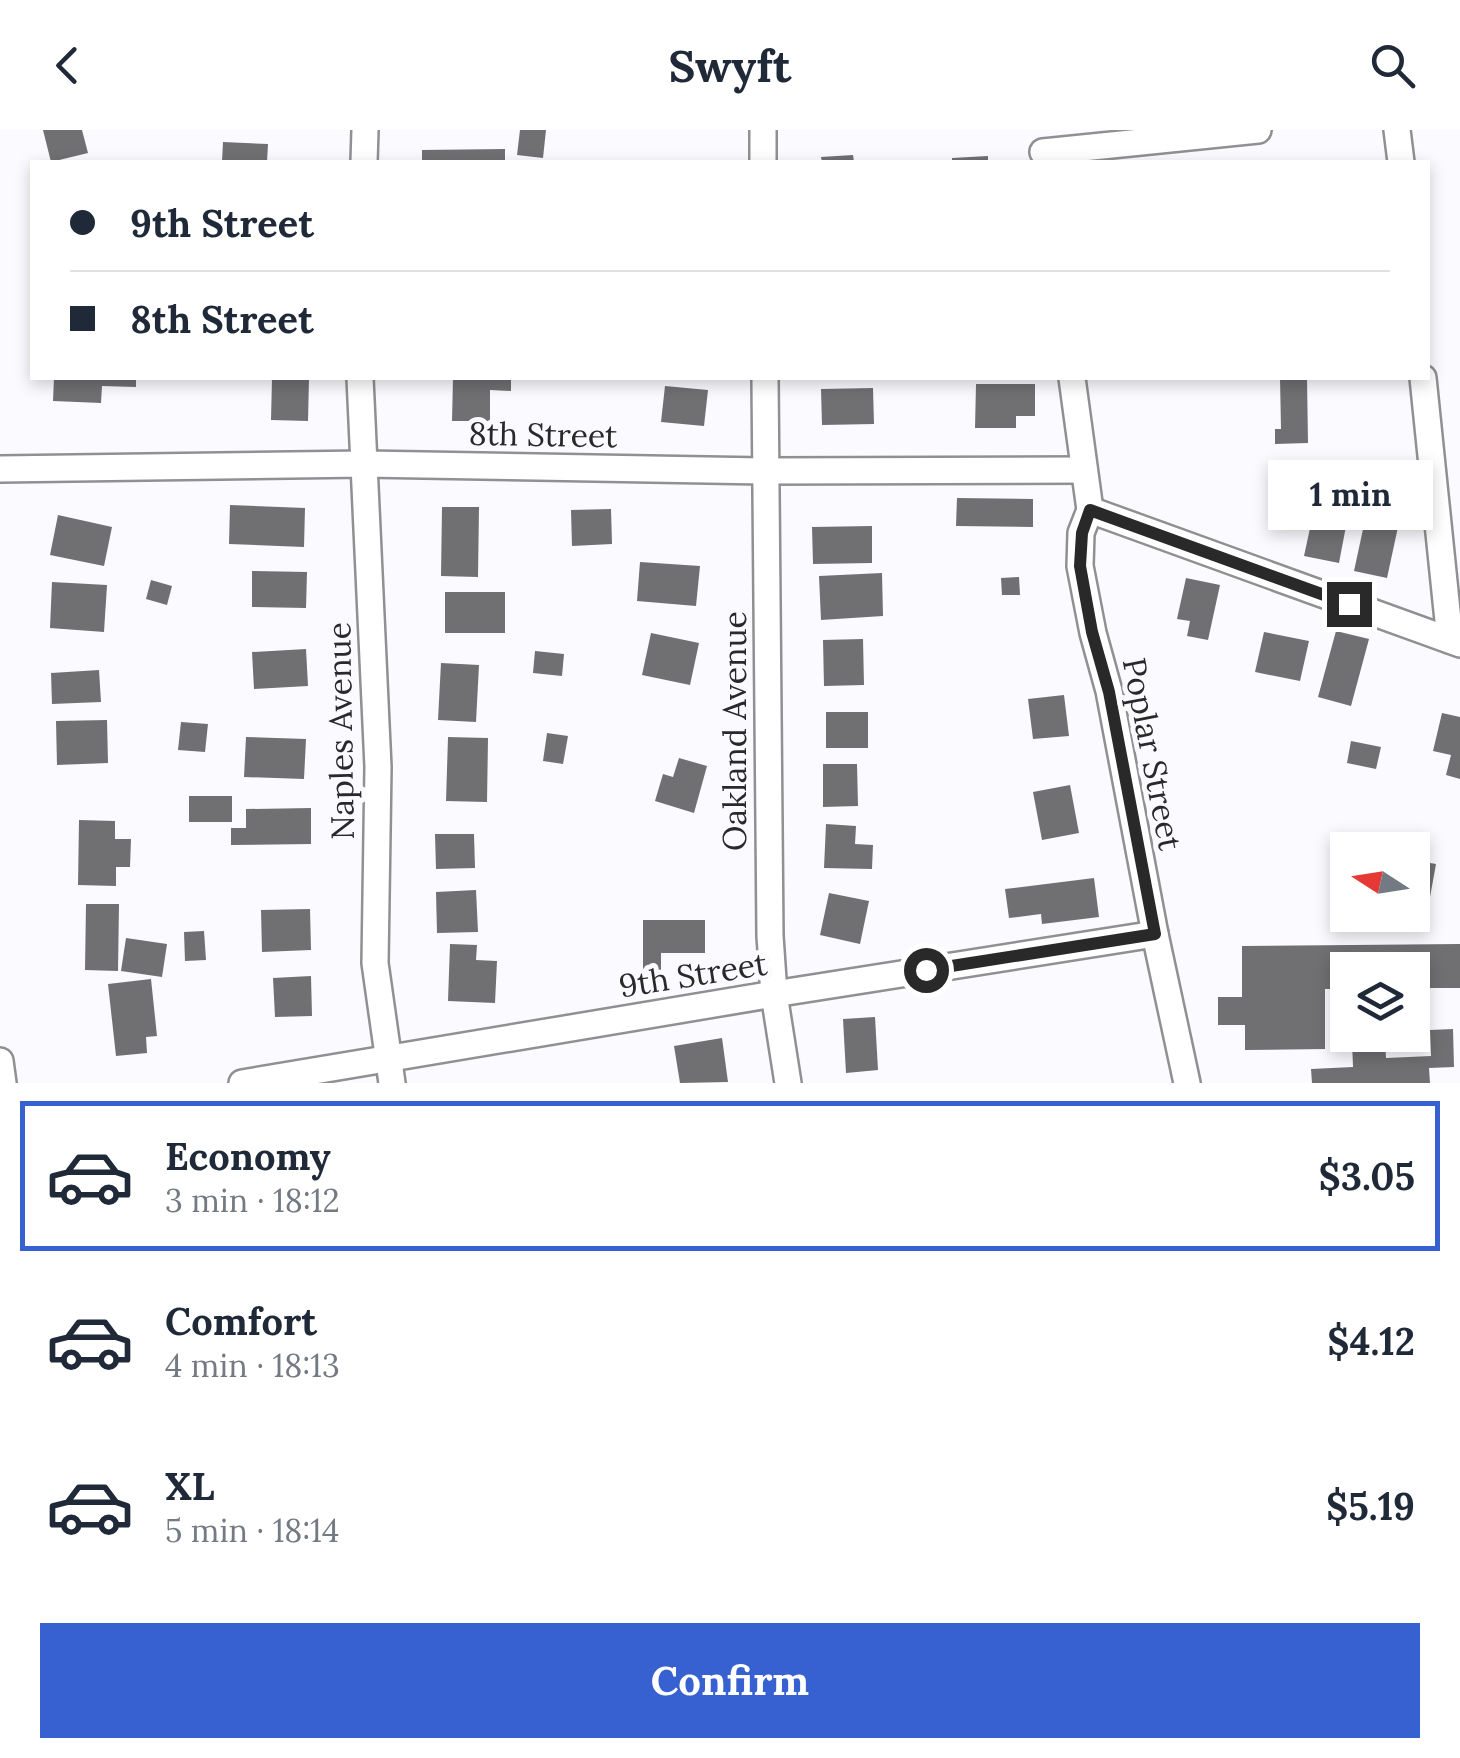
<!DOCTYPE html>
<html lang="en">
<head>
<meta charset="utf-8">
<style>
	:root { --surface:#fff; --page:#f2f2f3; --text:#1f2937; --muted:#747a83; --line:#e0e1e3; --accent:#3761d1 }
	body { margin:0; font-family:Lora,serif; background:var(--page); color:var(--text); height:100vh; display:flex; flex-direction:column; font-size:38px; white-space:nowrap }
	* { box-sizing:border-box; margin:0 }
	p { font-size:32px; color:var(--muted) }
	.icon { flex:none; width:55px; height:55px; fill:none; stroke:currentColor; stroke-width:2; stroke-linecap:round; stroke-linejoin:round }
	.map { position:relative; height:953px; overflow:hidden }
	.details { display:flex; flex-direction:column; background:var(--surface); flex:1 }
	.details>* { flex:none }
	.top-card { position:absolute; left:30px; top:30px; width:1400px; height:220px; border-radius:0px; box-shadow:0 5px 15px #0003; display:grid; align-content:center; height:220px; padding:0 40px; background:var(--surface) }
	.needle { width:65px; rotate:282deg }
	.controls { position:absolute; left:1330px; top:702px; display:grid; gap:20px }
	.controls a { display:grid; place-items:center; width:100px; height:100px; border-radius:0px; background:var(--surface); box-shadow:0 5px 15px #0003; font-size:50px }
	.end { position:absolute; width:45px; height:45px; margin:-22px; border:12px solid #29292a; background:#fff; box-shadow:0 0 0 5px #fff }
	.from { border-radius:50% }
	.bubble { position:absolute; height:70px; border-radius:0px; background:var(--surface); box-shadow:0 5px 15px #0003; font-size:32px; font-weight:700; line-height:70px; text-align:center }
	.top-card b { display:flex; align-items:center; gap:35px; height:95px; font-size:38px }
	.top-card b+b { border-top:2px solid var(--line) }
	.top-card i { width:25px; height:25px; background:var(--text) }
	ul { padding:18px 0 0; list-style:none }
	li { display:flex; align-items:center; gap:30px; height:150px; margin:0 20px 15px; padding:0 20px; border:5px solid transparent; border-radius:0px }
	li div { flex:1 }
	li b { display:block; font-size:38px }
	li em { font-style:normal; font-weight:700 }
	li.selected { border-color:var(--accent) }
	li>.icon { width:90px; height:90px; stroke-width:1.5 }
	.cta { display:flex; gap:20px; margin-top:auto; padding:20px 40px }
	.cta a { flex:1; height:115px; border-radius:0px; background:var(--accent); color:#fff; font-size:40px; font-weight:700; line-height:115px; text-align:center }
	header { display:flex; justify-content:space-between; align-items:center; height:130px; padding:0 40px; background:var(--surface); font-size:45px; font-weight:700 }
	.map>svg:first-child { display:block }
</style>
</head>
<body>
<header><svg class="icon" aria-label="back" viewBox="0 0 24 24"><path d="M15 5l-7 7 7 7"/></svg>Swyft<svg class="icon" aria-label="search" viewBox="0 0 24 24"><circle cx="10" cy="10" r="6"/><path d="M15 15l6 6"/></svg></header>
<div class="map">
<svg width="1460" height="953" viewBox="0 0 1460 953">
	<rect width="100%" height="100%" fill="#fbfaff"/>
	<g fill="#707073">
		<path d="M 43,0 L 82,0 L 88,23 L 51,32 Z"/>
		<path d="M 520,0 L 546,0 L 543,28 L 517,25 Z"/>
		<path d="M 223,12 L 268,14 L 267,32 L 222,32 Z"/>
		<path d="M 505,19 L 505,32 L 422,32 L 422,20 Z"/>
		<path d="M 853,25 L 854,32 L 822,32 L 821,27 Z"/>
		<path d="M 988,26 L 988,32 L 952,32 L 952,28 Z"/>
		<path d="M 54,248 L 136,248 L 136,257 L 102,256 L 101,273 L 53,271 Z"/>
		<path d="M 272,248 L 309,248 L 308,291 L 271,290 Z"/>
		<path d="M 453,248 L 511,248 L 511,261 L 490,260 L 490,291 L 452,291 Z"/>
		<path d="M 1280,248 L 1307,248 L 1308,313 L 1275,314 L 1275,299 L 1281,299 Z"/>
		<path d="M 976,254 L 1035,254 L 1035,286 L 1016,286 L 1016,298 L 975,298 Z"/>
		<path d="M 665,256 L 708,260 L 704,296 L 661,292 Z"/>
		<path d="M 873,258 L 874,294 L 822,295 L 821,259 Z"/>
		<path d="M 957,368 L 1033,369 L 1033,397 L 956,396 Z"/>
		<path d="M 230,375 L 305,378 L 304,417 L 229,414 Z"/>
		<path d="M 442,377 L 479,377 L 478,447 L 441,446 Z"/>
		<path d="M 611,379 L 612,414 L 572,416 L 571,380 Z"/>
		<path d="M 58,385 L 112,397 L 104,436 L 50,425 Z"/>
		<path d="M 1312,389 L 1346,396 L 1339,433 L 1304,426 Z"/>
		<path d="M 1365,390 L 1398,397 L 1387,448 L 1354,441 Z"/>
		<path d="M 872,396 L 872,433 L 813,434 L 812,397 Z"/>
		<path d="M 640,432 L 700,436 L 696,476 L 637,471 Z"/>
		<path d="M 252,441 L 307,442 L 306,478 L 252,477 Z"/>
		<path d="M 882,443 L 883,486 L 821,490 L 819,446 Z"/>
		<path d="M 1019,447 L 1020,465 L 1002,465 L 1001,448 Z"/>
		<path d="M 1186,448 L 1220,455 L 1208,510 L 1187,506 L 1190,491 L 1177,489 Z"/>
		<path d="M 151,450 L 172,456 L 167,475 L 146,469 Z"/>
		<path d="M 52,452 L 107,455 L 104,502 L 50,498 Z"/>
		<rect x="445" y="462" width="60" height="41"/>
		<path d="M 1336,501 L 1369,509 L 1351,576 L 1318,567 Z"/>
		<path d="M 1264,502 L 1309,511 L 1300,551 L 1255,542 Z"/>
		<path d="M 651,503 L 699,513 L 690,555 L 642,545 Z"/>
		<path d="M 863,509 L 864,555 L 824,556 L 823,510 Z"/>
		<path d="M 306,519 L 308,556 L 254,559 L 252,522 Z"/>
		<path d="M 535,521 L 564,524 L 562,546 L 533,543 Z"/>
		<path d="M 441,533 L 479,535 L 476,592 L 438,590 Z"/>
		<path d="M 99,540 L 101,572 L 52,574 L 51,543 Z"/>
		<path d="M 1064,565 L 1069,606 L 1033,609 L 1028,569 Z"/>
		<rect x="826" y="582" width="42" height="36"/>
		<path d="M 1442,583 L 1460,587 L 1460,649 L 1446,645 L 1451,625 L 1433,621 Z"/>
		<path d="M 107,590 L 108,633 L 57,635 L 56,591 Z"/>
		<path d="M 181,592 L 208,594 L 205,622 L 178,620 Z"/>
		<path d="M 547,603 L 568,606 L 563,634 L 543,631 Z"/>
		<path d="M 246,607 L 306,609 L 304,649 L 244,647 Z"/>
		<path d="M 448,607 L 488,608 L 487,672 L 446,671 Z"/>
		<path d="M 1351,611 L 1381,617 L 1376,639 L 1347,633 Z"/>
		<path d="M 679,628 L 707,636 L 694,683 L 655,671 L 663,644 L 673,647 Z"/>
		<path d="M 823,634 L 857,634 L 858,676 L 823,677 Z"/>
		<path d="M 1070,655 L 1079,703 L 1042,710 L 1033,662 Z"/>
		<rect x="189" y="666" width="43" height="26"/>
		<path d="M 311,678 L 311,714 L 231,715 L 231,698 L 246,698 L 246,679 Z"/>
		<path d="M 79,690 L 115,691 L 115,709 L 131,709 L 130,737 L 116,737 L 116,756 L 78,755 Z"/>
		<path d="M 826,694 L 856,696 L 855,714 L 873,715 L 872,739 L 824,738 Z"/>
		<path d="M 435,704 L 474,704 L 475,738 L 436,739 Z"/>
		<path d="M 1412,730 L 1436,734 L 1430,767 L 1412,765 Z"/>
		<path d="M 1094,748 L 1099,787 L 1042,794 L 1041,784 L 1009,788 L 1005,759 Z"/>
		<path d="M 476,760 L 478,802 L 437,803 L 436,762 Z"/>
		<path d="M 829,763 L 869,771 L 860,814 L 820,805 Z"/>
		<path d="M 86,774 L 119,774 L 118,841 L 85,840 Z"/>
		<path d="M 310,779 L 311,820 L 262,822 L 261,780 Z"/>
		<path d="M 643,790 L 705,790 L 705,823 L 661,823 L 661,846 L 643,846 Z"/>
		<path d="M 204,801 L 206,830 L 185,831 L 184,802 Z"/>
		<path d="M 126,808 L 167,814 L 162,847 L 121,841 Z"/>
		<path d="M 450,814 L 477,815 L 476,830 L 497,831 L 495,873 L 448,871 Z"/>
		<path d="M 1460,814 L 1460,858 L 1412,858 L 1412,840 L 1348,840 L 1348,859 L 1325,859 L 1325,919 L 1245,920 L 1245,895 L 1218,895 L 1218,867 L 1242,867 L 1242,816 Z"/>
		<path d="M 311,846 L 312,886 L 275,887 L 273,848 Z"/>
		<path d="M 151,849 L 157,906 L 146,907 L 147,923 L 116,926 L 108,854 Z"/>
		<path d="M 875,887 L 878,940 L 846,943 L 843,889 Z"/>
		<path d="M 1453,899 L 1454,937 L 1429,938 L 1430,953 L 1312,953 L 1311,939 L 1353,937 L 1352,911 L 1385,909 L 1386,928 L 1431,926 L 1430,900 Z"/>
		<path d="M 722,908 L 728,952 L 680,953 L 674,916 Z"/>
	</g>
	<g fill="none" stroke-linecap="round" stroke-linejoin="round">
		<g stroke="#909093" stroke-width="30">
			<g id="minor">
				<path d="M 763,0 L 763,32"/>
				<path d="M 1397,0 L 1401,32"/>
				<path d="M 1043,22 L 1258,0"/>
				<path d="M 364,32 L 365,0"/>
				<path d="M 360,248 L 378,637 L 375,833 L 392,953"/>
				<path d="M 765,248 L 770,806 L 774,864 L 788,953"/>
				<path d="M 1072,248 L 1090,380 L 1081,403 L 1080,436 L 1093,503 L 1109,561 L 1155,804 L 1187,953"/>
				<path d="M 1423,248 L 1450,510"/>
				<path d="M 0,339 L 365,334 L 766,341 L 1084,340"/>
				<path d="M 1090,380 L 1460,514"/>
				<path d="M 0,931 L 3,953"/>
				<path d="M 242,953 L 774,864 L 1155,804"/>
			</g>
		</g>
		<use href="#minor" stroke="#fff" stroke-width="25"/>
	</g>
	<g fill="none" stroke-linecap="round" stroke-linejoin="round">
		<path stroke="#29292a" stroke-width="12" d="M 926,840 L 1155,804 L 1109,562 L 1092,502 L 1080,436 L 1082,403 L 1090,380 L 1349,474"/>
	</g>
	<g text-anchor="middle" stroke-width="10" stroke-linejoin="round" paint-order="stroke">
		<g font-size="32" fill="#29292a" stroke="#fbfaff">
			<text transform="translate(543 305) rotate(1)" y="11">8th Street</text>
			<text transform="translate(341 601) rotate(-91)" y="11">Naples Avenue</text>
			<text transform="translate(735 601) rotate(-90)" y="11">Oakland Avenue</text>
			<text transform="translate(1152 624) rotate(79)" y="11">Poplar Street</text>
			<text transform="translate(693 845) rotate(-9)" y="11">9th Street</text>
		</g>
	</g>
</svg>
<div class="controls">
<a><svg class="needle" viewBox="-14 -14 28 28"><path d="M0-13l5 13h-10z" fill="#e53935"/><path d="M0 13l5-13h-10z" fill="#747a83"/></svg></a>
<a><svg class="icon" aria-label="layers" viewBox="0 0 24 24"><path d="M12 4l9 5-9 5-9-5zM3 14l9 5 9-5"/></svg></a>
</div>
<i class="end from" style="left:926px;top:840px"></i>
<i class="end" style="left:1349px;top:474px"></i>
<div class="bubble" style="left:1268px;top:330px;width:165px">1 min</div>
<div class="top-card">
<b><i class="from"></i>9th Street</b>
<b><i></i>8th Street</b>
</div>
</div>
<section class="details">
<ul>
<li class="selected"><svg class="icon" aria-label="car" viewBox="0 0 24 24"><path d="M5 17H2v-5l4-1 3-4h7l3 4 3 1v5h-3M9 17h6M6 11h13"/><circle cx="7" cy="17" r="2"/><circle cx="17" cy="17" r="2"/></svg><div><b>Economy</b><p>3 min · 18:12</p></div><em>$3.05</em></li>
<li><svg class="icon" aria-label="car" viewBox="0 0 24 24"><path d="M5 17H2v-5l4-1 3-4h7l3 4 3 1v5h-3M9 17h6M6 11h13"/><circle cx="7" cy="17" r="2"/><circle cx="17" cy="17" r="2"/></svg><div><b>Comfort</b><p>4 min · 18:13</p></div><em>$4.12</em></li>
<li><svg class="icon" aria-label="car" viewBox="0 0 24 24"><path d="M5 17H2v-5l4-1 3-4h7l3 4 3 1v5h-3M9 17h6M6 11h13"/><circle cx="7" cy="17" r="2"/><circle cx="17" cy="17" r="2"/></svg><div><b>XL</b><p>5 min · 18:14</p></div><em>$5.19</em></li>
</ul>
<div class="cta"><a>Confirm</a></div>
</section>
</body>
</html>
